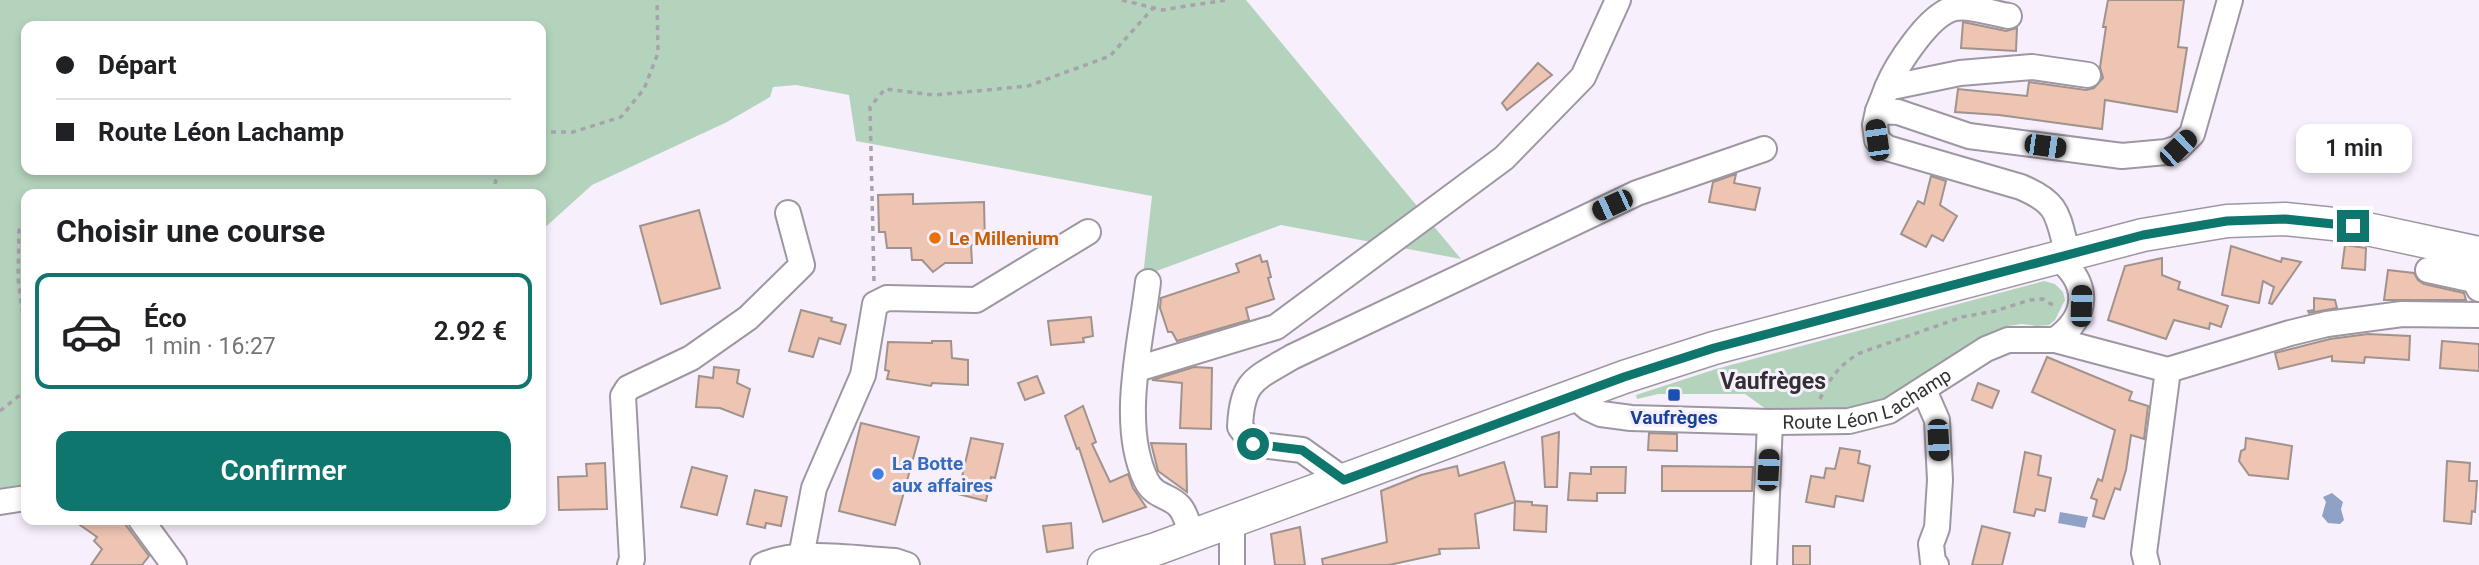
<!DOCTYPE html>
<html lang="fr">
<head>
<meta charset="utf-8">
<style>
	:root { --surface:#fff; --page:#f2f2f2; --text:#202124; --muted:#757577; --line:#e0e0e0; --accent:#0f766e }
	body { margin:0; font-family:Roboto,sans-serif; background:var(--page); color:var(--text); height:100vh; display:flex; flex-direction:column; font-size:26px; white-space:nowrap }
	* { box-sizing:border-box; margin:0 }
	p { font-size:23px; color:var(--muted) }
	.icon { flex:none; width:38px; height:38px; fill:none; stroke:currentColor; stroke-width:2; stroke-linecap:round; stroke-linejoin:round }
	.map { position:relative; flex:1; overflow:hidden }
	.panel { position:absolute; left:21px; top:189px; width:525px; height:336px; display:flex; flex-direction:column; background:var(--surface); border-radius:14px; box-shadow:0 4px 10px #0003 }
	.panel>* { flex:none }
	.guide { position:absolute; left:21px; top:21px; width:525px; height:154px; border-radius:14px; box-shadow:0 4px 10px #0003; display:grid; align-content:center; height:154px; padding:0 35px; background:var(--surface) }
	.end { position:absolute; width:32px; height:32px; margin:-16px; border:9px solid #0f766e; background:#fff; box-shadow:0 0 0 4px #fff }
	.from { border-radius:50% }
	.bubble { position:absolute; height:49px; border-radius:14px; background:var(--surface); box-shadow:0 4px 10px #0003; font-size:23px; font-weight:600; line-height:49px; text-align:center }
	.car { position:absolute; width:21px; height:42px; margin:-21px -10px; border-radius:9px; box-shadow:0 0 5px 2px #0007; background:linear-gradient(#222 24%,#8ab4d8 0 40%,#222 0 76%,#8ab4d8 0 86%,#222 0) }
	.guide b { display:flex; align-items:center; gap:24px; height:66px; font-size:26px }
	.guide b+b { border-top:2px solid var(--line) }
	.guide i { width:18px; height:18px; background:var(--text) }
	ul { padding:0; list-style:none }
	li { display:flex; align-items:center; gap:21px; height:116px; margin:0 14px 10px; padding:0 21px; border:4px solid transparent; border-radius:14px }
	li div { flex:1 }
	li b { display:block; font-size:26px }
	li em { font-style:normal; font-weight:600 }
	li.current { border-color:var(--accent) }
	li>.icon { width:63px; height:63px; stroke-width:1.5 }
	h2 { padding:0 35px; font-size:32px; line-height:84px }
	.action { display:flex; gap:14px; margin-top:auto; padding:14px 35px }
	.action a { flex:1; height:80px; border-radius:14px; background:var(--accent); color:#fff; font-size:28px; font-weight:600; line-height:80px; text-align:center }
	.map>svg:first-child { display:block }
</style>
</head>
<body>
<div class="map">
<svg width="2479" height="565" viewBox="0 0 2479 565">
	<rect width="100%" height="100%" fill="#f7effc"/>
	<g fill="#b4d3bc" fill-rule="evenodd">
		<path d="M 0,0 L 1246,0 L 1461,259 L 1281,225 L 1143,276 L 1152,196 L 856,141 L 849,95 L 796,85 L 773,87 L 770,97 L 727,122 L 592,185 L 541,231 L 541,194 L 26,194 L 26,484 L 0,488 ZM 26,26 L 541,26 L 541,170 L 26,170 Z"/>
		<path d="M 2044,281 L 2055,284 L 2063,292 L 2065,300 L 2055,320 L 2049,325 L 2037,326 L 2022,324 L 2008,326 L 1986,336 L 1886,400 L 1844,411 L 1815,411 L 1766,409 L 1745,394 L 1658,394 L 1637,399 L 1636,395 L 1716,369 Z"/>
	</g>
	<g fill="#8fa1c4">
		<path d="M 2332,493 L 2343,502 L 2341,509 L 2344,520 L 2340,524 L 2328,523 L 2322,516 L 2326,502 L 2323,497 Z"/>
		<path d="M 2060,512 L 2088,517 L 2085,528 L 2058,523 Z"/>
	</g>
	<g fill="#eec4b2" stroke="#a0928d" stroke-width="2">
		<path d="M 2108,0 L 2184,0 L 2178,47 L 2187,48 L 2177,112 L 2105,100 L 2102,129 L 1999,115 L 1955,112 L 1958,89 L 2027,96 L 2029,82 L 2086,90 L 2094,88 L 2103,78 L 2100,67 L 2106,27 L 2103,27 Z"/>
		<path d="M 1963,22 L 2006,31 L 2017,28 L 2016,51 L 1961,48 Z"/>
		<path d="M 1538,63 L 1552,75 L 1507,110 L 1502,103 Z"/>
		<path d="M 1736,174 L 1734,183 L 1760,188 L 1755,210 L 1709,202 L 1713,182 Z"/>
		<path d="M 1931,176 L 1946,181 L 1940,205 L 1957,216 L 1943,241 L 1932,235 L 1926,247 L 1901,234 L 1918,201 L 1924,204 Z"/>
		<path d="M 913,194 L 913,204 L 984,202 L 985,245 L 971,245 L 972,263 L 945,263 L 933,272 L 922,260 L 912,260 L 911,248 L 887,248 L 885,232 L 879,232 L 878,195 Z"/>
		<path d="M 699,210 L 720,288 L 661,304 L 640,226 Z"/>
		<path d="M 2345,245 L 2366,248 L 2365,270 L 2342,268 Z"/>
		<path d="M 2231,246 L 2281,262 L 2282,258 L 2301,262 L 2272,304 L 2269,303 L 2274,287 L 2263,281 L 2259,303 L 2222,295 Z"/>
		<path d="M 1260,255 L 1262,262 L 1267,261 L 1271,277 L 1268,278 L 1274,299 L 1246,308 L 1249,320 L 1177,341 L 1172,332 L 1168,332 L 1160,308 L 1161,298 L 1239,272 L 1236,264 Z"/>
		<path d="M 2162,258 L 2162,275 L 2180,282 L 2178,289 L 2228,306 L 2221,327 L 2210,323 L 2209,329 L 2174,320 L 2166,339 L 2108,320 L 2125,266 Z"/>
		<path d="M 2388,270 L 2414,273 L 2418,280 L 2424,284 L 2464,293 L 2466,300 L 2384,300 Z"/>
		<path d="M 2314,298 L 2335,300 L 2337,308 L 2309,313 L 2308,311 L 2314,310 Z"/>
		<path d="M 801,310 L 832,318 L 831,321 L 846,325 L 840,344 L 819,338 L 813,357 L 789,351 Z"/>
		<path d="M 1091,317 L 1093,336 L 1083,338 L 1084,342 L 1051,345 L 1048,321 Z"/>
		<path d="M 2368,334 L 2410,336 L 2409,360 L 2365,357 L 2364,363 L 2332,361 L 2332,356 L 2279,369 L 2275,353 L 2330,339 Z"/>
		<path d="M 932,341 L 951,341 L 952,358 L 968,360 L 968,385 L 932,383 L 931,386 L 887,379 L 889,371 L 885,370 L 888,342 L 932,343 Z"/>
		<path d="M 2442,341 L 2479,344 L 2479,371 L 2440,368 Z"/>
		<path d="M 2047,357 L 2132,392 L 2129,400 L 2148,406 L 2144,439 L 2131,435 L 2126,470 L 2120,490 L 2115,488 L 2104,519 L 2093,516 L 2097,500 L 2091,498 L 2098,479 L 2102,481 L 2115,430 L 2032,392 Z"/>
		<path d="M 714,367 L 739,370 L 737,383 L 750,389 L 743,417 L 720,408 L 696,407 L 699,376 L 713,378 Z"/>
		<path d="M 1194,367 L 1212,368 L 1211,429 L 1180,428 L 1182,383 L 1152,380 Z"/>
		<path d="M 1037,376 L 1044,393 L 1025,400 L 1018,383 Z"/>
		<path d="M 1978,383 L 1999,391 L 1992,408 L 1972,400 Z"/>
		<path d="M 1083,406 L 1096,442 L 1092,444 L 1110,482 L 1128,474 L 1133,488 L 1146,507 L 1103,522 L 1079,448 L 1077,449 L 1065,416 Z"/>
		<path d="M 861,423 L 919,437 L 895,525 L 839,511 Z"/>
		<path d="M 1559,432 L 1557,487 L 1545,487 L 1542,437 Z"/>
		<path d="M 1649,433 L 1677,434 L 1677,451 L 1648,450 Z"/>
		<path d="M 971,438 L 1003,444 L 995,478 L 991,477 L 986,501 L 958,494 Z"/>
		<path d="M 2246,438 L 2292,446 L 2288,479 L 2249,475 L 2239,461 L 2241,451 L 2245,449 Z"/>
		<path d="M 1151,443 L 1186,444 L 1187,492 L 1158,471 Z"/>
		<path d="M 1840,448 L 1860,451 L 1858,463 L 1870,466 L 1863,501 L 1836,496 L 1834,507 L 1806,502 L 1811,476 L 1824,478 L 1826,468 L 1835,469 Z"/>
		<path d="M 2025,452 L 2041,456 L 2038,475 L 2051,478 L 2045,511 L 2036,509 L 2034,516 L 2014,512 Z"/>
		<path d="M 2447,461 L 2470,463 L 2469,481 L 2477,481 L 2475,512 L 2472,511 L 2471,524 L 2444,521 Z"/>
		<path d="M 1504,462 L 1515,501 L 1532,502 L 1532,505 L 1547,506 L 1546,532 L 1514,530 L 1515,502 L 1475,514 L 1479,548 L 1439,549 L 1440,554 L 1389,565 L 1323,565 L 1322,559 L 1387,542 L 1381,491 L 1421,475 L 1457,466 L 1459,476 Z"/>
		<path d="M 605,463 L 607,509 L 559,510 L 558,477 L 587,476 L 586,464 Z"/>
		<path d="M 1662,466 L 1753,467 L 1752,491 L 1662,491 Z"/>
		<path d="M 692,467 L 727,476 L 717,515 L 681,507 Z"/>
		<path d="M 1591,467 L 1626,467 L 1625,493 L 1597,493 L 1597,501 L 1568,500 L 1570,473 L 1591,474 Z"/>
		<path d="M 755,490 L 787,497 L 781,526 L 766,523 L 765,528 L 747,524 Z"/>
		<path d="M 73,520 L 122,520 L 149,556 L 142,565 L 91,565 L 102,549 L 94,541 L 97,537 Z"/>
		<path d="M 1071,523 L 1073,548 L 1047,552 L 1043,526 Z"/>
		<path d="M 1982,526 L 2010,533 L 2002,565 L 1972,565 Z"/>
		<path d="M 1300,527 L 1305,565 L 1275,565 L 1271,534 Z"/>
		<rect x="1793" y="546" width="17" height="19"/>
	</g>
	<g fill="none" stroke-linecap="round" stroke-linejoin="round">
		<g stroke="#9e97a2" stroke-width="28">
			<g id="minor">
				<path d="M 1887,88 C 1896,66 1930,12 1956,8 C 1969,5 1995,14 2009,16"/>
				<path d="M 1878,111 L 1887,88 L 1960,73 L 2032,67 L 2088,75"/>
				<path d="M 2068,255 C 2057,216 2061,204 2021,187 L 1887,148 L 1877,140 L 1875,125 L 1878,111 L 1898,112 L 1969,136 L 2122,156 L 2166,152 L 2178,148 L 2192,134 L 2230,0"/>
				<path d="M 2428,270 L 2474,280 L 2479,289"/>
				<path d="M 1148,282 C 1141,342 1119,424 1146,480 C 1154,497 1169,495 1179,506 C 1185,512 1189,527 1192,536"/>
				<path d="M 2055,340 C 2089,316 2090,284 2058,258"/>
				<path d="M 1137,369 L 1276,327 L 1504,158 L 1583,77 L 1618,0"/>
				<path d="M 1924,390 L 1937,420 L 1940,480 L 1937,528 L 1931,544 L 1933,562 L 1936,565"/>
				<path id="s1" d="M 1574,396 L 1588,408 L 1601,414 L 1631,418 L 1770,422 L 1849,421 L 1889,411 L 1986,349 L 2008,340 L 2055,340 L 2168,370 L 2290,333 L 2327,324 L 2402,314 L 2479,315"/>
				<path d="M 1344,480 L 1302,450 L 1253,444 L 1240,427 C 1242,380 1255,379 1292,357 L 1637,193 L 1764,149"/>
				<path d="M 0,502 L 26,498"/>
				<path d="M 141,520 L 174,565"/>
				<path d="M 801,557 L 814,488 L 863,375 L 875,304 L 887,298 L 976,300 L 1088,232"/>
				<path d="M 630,565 L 632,559 L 623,396 L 628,388 L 691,358 L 748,318 L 802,265 L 788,213"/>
				<path d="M 763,565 C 800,549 855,559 895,561 L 907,565"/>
				<path d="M 1232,565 L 1232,521"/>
				<path d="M 1764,565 L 1770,422"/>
				<path d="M 2147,565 L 2144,553 L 2168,370"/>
			</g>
		</g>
		<g stroke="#9e97a2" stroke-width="35">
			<path id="major" d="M 1104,565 L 1156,549 L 1624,377 L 1714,348 L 2143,235 L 2227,221 L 2285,219 L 2353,226 L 2479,253"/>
		</g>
		<g stroke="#a8a2ac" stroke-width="3.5" stroke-dasharray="5 5" stroke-linecap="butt">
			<path d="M 1122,0 L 1162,10 L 1226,0"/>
			<path d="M 541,132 L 573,132 L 621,117 L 644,89 L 658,53 L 657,0"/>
			<path d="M 493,194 L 498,170"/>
			<path d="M 26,221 L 19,230 L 18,278 L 26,340"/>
			<path d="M 874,281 L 870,107 L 885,89 L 934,95 L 1028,86 L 1110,56 L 1153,8"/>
			<path d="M 1820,399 C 1829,379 1841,363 1860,353 L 1962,317 L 1995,311 L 2030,300 L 2043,299 L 2056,307"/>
			<path d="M 0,411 L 25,391 L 26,385"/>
		</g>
		<use href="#minor" stroke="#fff" stroke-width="24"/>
		<use href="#major" stroke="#fff" stroke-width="32"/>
	</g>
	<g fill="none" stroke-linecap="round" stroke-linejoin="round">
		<path stroke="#0f766e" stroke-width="9" d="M 1253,444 L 1302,450 L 1344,480 L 1624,377 L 1714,348 L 2143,235 L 2227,221 L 2285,219 L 2353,226"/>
	</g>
	<circle fill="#e8710a" stroke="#f7effc" stroke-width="2.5" cx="935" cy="238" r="7"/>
	<rect fill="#1a4fb4" stroke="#f7effc" stroke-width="2.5" x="1667" y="388" width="14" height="14" rx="3.5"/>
	<circle fill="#3f7fe0" stroke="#f7effc" stroke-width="2.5" cx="878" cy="474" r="7"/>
	<g text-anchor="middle" stroke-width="6" stroke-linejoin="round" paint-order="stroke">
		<g font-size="19" font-weight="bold" fill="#c56008" stroke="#f7effc" text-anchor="start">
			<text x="949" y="245">Le Millenium</text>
		</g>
		<g font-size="19" fill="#333035" stroke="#f7effc">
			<text dy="7" stroke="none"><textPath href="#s1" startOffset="304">Route Léon Lachamp</textPath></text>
		</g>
		<g font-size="19" font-weight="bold" fill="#164399" stroke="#f7effc">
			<text x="1674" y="424">Vaufrèges</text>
		</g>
		<g font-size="19" font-weight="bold" fill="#366cbe" stroke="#f7effc" text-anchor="start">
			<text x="892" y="470">La Botte<tspan x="892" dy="22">aux affaires</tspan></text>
		</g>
		<g font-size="23" font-weight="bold" fill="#333035" stroke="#f7effc">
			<text x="1773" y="389">Vaufrèges</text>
		</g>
	</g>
</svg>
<i class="end from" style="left:1253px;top:444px"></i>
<i class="end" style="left:2353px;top:226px"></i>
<div class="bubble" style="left:2296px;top:124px;width:116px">1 min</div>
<i class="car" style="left:1877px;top:140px;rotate:352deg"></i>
<i class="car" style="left:2045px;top:146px;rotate:98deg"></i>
<i class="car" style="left:2178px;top:148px;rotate:46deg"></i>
<i class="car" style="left:1612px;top:205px;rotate:245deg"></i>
<i class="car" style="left:2081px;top:306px;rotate:2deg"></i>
<i class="car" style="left:1938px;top:440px;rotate:177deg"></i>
<i class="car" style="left:1768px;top:470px;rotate:3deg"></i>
<div class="guide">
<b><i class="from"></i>Départ</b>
<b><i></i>Route Léon Lachamp</b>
</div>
<section class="panel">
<h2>Choisir une course</h2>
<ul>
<li class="current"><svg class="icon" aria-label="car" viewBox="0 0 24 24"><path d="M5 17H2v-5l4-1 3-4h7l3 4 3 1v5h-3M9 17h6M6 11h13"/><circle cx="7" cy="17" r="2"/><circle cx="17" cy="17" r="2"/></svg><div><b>Éco</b><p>1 min · 16:27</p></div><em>2.92 €</em></li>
</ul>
<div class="action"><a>Confirmer</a></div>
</section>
</div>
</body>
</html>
